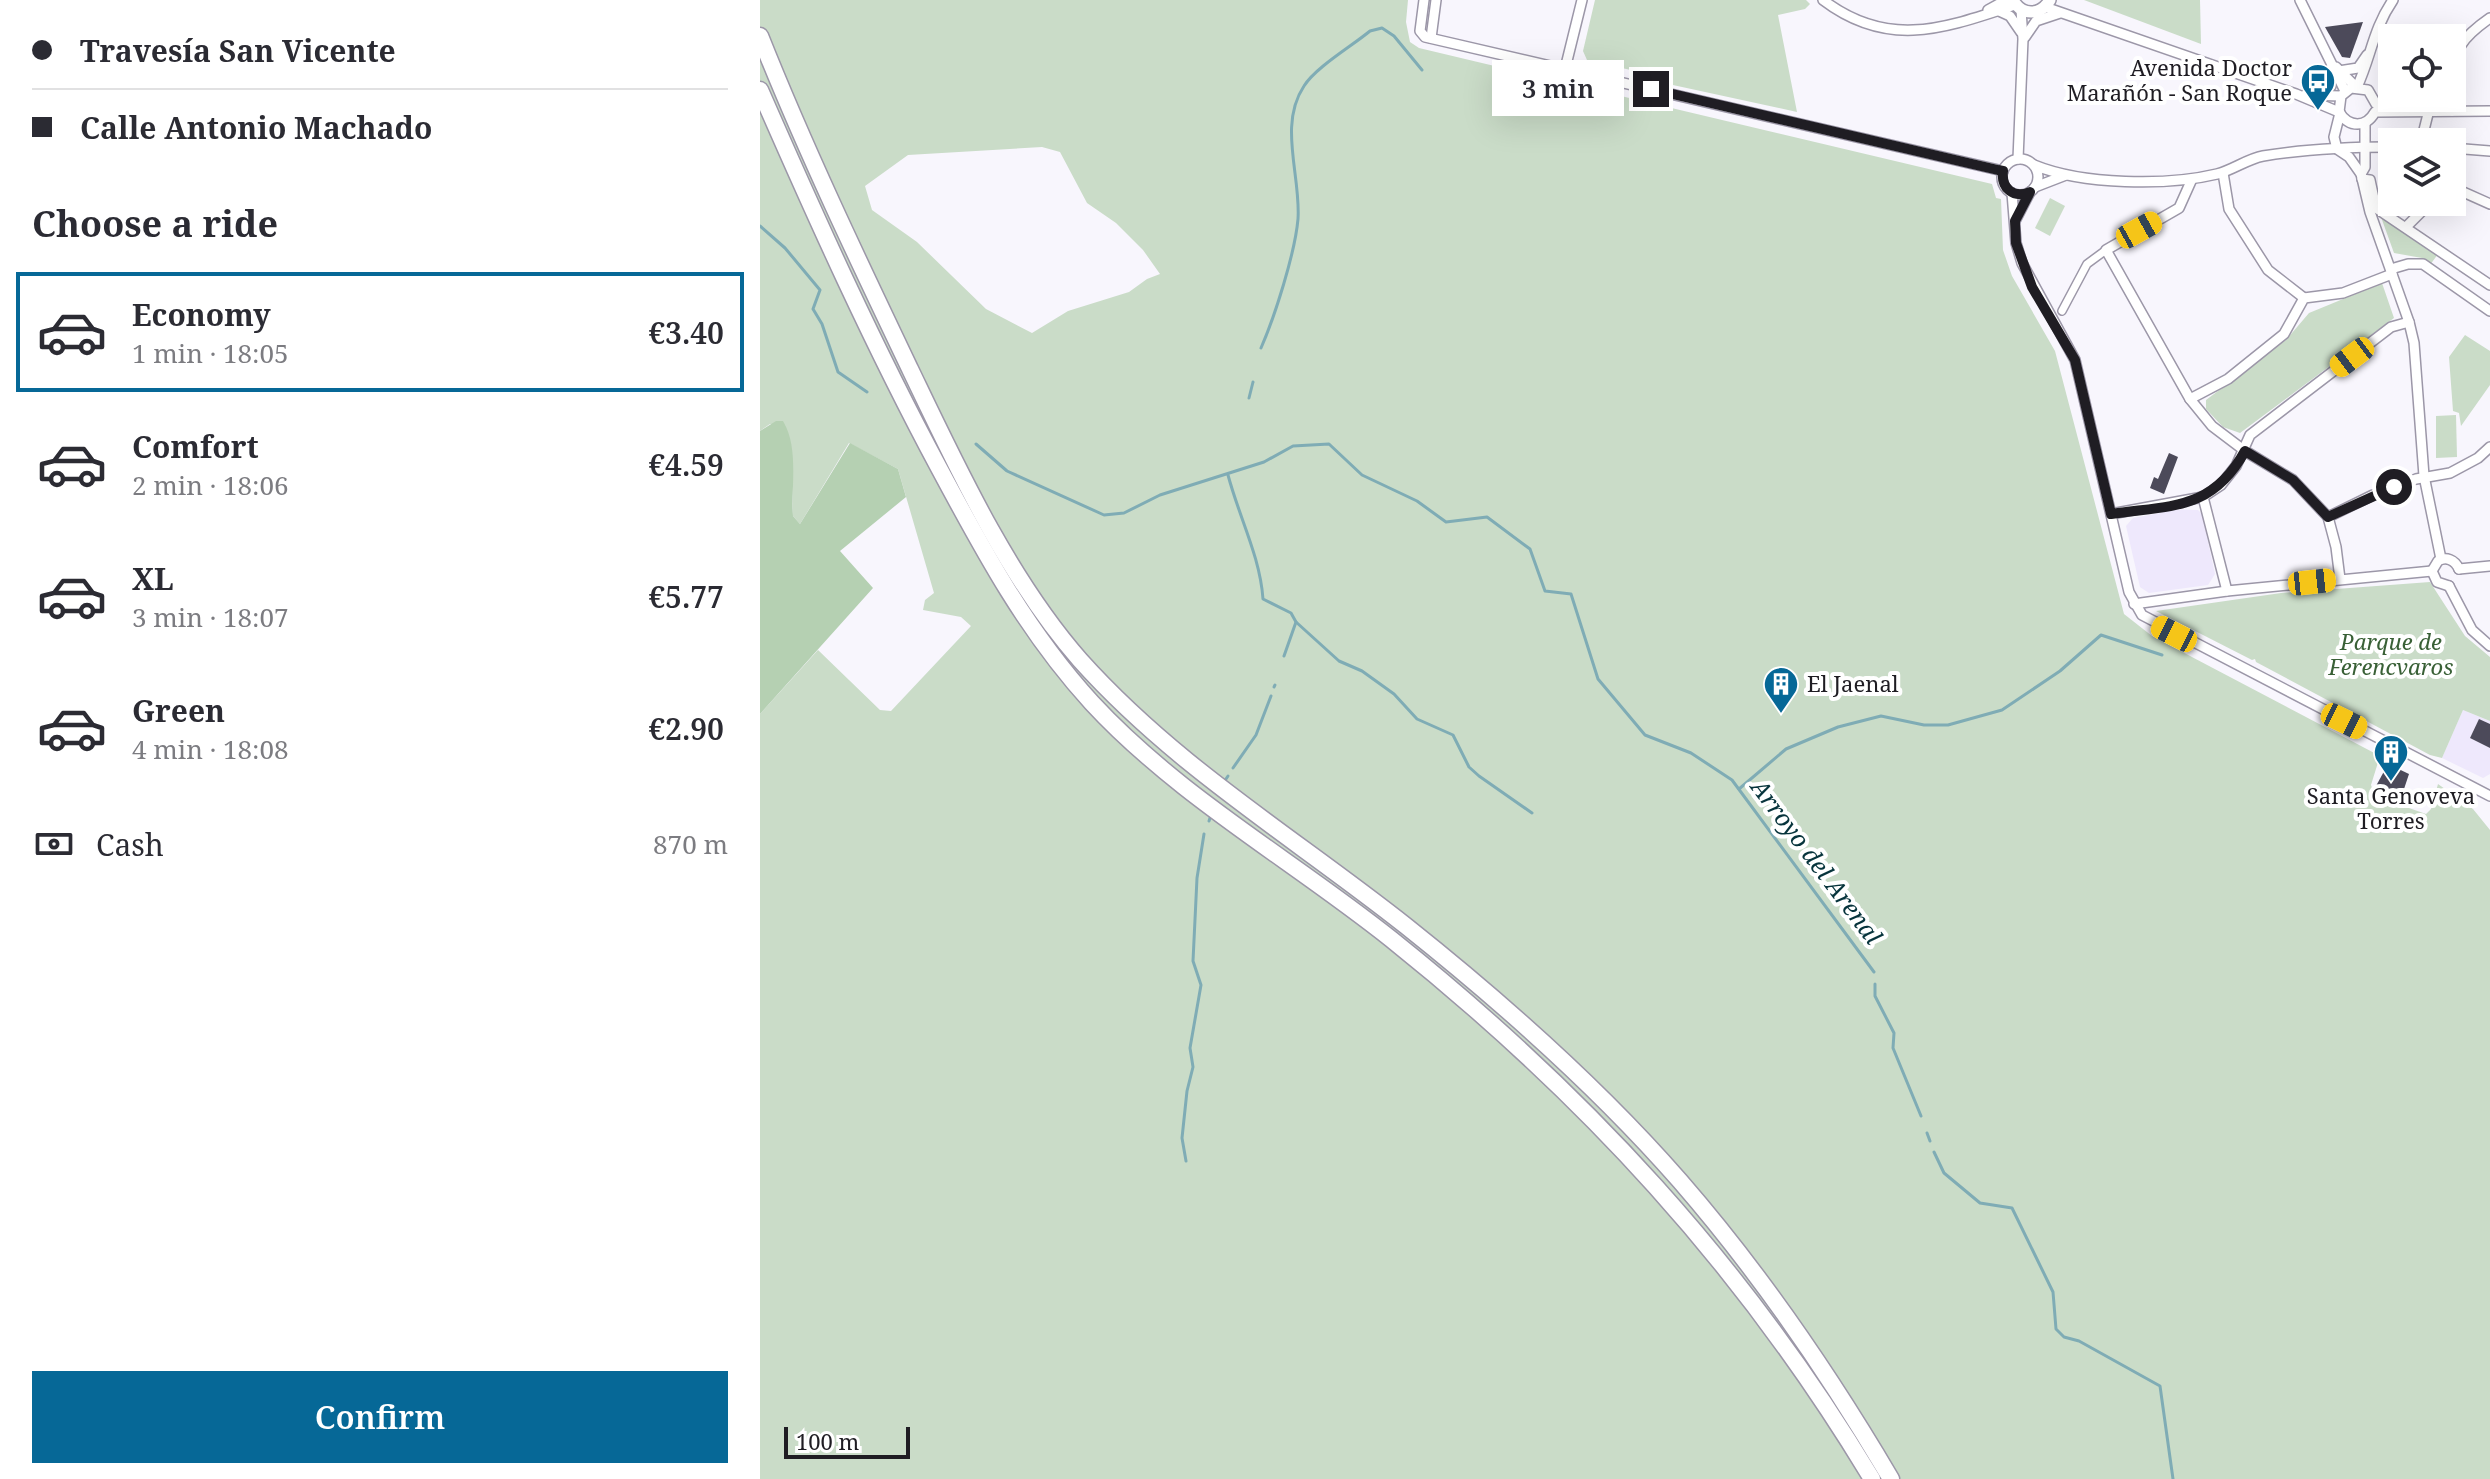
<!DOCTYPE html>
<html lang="en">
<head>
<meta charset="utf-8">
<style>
	:root { --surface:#fff; --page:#f7f7f7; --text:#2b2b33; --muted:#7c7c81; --line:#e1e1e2; --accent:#066897 }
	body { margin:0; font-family:"Noto Serif",serif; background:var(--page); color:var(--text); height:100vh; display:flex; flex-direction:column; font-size:30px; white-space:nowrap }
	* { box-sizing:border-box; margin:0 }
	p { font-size:26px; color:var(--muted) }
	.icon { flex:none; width:44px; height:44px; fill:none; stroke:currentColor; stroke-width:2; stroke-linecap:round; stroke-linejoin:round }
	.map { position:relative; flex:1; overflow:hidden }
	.side { display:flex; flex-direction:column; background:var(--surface); width:760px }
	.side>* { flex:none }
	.top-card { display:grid; align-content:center; height:176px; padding:0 32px; background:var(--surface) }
	.fabs { position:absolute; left:1618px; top:24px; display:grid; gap:16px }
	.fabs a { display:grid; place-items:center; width:88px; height:88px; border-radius:0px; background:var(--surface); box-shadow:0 8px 32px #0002; font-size:40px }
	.scale { position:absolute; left:24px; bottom:20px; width:126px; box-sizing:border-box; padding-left:8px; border:4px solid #1f1d23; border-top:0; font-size:22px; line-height:28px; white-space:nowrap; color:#1f1d23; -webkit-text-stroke:6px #fff; paint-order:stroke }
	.end { position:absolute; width:36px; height:36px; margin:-18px; border:10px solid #1f1d23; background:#fff; box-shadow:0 0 0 4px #fff }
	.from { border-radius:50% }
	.bubble { position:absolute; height:56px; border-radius:0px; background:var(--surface); box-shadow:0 8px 32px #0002; font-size:26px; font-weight:600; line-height:56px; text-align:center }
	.car { position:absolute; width:24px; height:48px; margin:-24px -12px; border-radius:10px; box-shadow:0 0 6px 2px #0007; background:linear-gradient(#f5c518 24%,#345 0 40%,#f5c518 0 76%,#345 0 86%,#f5c518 0) }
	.top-card b { display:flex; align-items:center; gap:28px; height:76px; font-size:30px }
	.top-card b+b { border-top:2px solid var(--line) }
	.top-card i { width:20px; height:20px; background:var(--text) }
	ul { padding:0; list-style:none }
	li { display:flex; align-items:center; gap:24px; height:120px; margin:0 16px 12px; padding:0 16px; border:4px solid transparent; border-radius:0px }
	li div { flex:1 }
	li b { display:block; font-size:30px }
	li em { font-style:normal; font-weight:600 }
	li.selected { border-color:var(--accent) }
	li>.icon { width:72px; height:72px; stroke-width:1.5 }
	h2 { padding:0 32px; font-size:36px; line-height:96px }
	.pay { display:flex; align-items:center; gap:20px; height:88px; padding:0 32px; font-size:30px }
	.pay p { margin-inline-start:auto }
	.action { display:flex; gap:16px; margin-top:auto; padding:16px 32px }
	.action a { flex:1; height:92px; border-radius:0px; background:var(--accent); color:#fff; font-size:32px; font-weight:600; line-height:92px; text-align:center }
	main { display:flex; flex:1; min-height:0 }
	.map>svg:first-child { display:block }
</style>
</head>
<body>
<main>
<section class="side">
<div class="top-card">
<b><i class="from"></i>Travesía San Vicente</b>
<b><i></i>Calle Antonio Machado</b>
</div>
<h2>Choose a ride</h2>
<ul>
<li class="selected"><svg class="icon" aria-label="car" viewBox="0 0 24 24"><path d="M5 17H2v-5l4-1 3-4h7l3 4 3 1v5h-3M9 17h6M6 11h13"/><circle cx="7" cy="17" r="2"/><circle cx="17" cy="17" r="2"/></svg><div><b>Economy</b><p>1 min · 18:05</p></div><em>€3.40</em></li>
<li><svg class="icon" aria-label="car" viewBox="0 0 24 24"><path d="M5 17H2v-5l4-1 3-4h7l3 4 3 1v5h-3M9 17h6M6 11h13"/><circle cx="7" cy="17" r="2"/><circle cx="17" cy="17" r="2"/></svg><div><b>Comfort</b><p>2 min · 18:06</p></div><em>€4.59</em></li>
<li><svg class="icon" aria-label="car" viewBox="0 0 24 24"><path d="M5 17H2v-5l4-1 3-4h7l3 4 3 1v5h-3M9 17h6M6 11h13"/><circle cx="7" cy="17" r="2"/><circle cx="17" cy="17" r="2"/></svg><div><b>XL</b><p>3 min · 18:07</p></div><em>€5.77</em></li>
<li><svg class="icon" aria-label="car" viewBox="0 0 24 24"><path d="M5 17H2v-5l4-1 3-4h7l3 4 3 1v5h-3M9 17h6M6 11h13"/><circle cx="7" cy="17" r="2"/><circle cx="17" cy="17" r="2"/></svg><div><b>Green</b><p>4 min · 18:08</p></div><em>€2.90</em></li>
</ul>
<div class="pay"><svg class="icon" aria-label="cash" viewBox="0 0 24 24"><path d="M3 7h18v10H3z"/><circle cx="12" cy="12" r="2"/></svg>Cash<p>870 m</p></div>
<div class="action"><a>Confirm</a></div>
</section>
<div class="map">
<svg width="1730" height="1479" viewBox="0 0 1730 1479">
	<rect width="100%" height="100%" fill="#f8f6fd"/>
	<g fill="#eee8fc">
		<path d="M 1404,509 L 1438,510 L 1442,514 L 1455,574 L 1448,585 L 1389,593 L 1380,587 L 1366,526 L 1373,518 L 1400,513 Z"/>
		<path d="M 1703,710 L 1730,721 L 1730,724 L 1719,719 L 1710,738 L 1730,748 L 1730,774 L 1723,778 L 1682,758 Z"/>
	</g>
	<g fill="#cadcc8" fill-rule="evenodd">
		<path d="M 0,0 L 648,0 L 646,22 L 650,42 L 659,48 L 1232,184 L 1236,198 L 1241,199 L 1243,250 L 1252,276 L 1295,351 L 1364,614 L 1392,636 L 1620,756 L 1611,785 L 1615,796 L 1666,814 L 1671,809 L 1678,784 L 1713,809 L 1730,830 L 1730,1479 L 0,1479 L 0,714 L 58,650 L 120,710 L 131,711 L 211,626 L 201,617 L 163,610 L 165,600 L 174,593 L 138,469 L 89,443 L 40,524 L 33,516 L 33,471 L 25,425 L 10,424 L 0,431 ZM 282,147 L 300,152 L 327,203 L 356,223 L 383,250 L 400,274 L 387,279 L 369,292 L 308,311 L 272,333 L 226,309 L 157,242 L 112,210 L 105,186 L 148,155 Z"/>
		<path d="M 835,0 L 1046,0 L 1050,4 L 1045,9 L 1018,15 L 1037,112 L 899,82 L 875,71 L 827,60 L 823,51 Z"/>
		<path d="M 1324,0 L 1440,0 L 1441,44 Z"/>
		<path d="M 1290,198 L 1305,206 L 1290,236 L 1275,228 Z"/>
		<path d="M 1621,217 L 1678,254 L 1670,265 L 1662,258 L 1634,253 Z"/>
		<path d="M 1622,283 L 1634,318 L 1480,433 L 1463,427 L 1446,409 L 1446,400 L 1526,340 L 1549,313 Z"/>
		<path d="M 1705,335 L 1730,351 L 1730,385 L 1701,426 L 1699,413 L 1693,411 L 1689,357 Z"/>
		<path d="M 1696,415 L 1697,457 L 1676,458 L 1676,416 Z"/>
		<path d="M 1670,582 L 1705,636 L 1730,657 L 1730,721 L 1703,710 L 1682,758 L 1670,755 L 1496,662 L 1495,659 L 1492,660 L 1396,611 L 1521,593 Z"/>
	</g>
	<path fill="#b5d0b2" d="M 16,421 L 23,421 C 39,447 31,486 33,516 L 40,524 L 90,443 L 138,469 L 146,497 L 80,551 L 113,588 L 0,714 L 0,431 Z"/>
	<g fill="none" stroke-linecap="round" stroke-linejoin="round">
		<g stroke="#7facb5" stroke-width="3">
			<path d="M 0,226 L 25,248 L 60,290 L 53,309 L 62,324 L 78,372 L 107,392"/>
			<path d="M 501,348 C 515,316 535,253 538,219 C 541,176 518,125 544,86 C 556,67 592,46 610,31 L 622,28 L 634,36 L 662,70"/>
			<path d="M 489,398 L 493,382"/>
			<path d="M 216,444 L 247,471 L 344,515 L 364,513 L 400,495 L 504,462 L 533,446 L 569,444 L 602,475 L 657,501 L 686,522 L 727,517 L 770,549 L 785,591 L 811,594 L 838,679 L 885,735 L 931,753 L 972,780 L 1114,972"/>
			<path d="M 468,475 C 479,517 500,556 503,599 L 531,613 L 536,622 L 524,656"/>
			<path d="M 536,622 L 579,661 L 602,671 L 634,694 L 657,719 L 693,735 L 709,767 L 719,776 L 772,813"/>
			<path d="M 514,687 L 515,685"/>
			<path d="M 473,768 L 496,735 L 511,696"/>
			<path d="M 466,779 L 468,776"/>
			<path d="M 979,789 L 1026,749 L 1078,727 L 1121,716 L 1164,725 L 1188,725 L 1242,710 L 1300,671 L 1341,635 L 1402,655"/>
			<path d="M 449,821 L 450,818"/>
			<path d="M 1115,984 L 1115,996 L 1134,1033 L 1133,1048 L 1161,1116"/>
			<path d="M 1167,1133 L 1170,1141"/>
			<path d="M 1174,1152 L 1184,1173 L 1220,1203 L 1252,1208 L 1293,1292 L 1296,1329 L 1304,1337 L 1319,1341 L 1400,1386 L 1413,1479"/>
			<path d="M 426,1161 L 422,1138 L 427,1091 L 433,1067 L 430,1048 L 441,985 L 433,961 L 437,878 L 444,834"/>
		</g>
	</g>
	<g fill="#4c4a5a">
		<path d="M 1603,22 L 1590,58 L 1582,57 L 1565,27 Z"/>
		<path d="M 1409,453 L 1418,457 L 1404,494 L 1390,488 L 1394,477 L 1398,479 Z"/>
		<path d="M 1719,719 L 1730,724 L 1730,748 L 1710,738 Z"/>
		<path d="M 1628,764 L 1649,774 L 1641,798 L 1616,786 Z"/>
	</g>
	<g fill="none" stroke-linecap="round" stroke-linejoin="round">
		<g stroke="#9c97a8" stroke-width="10">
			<path id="pedestrian" d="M 1302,311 L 1327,264 L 1346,250"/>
		</g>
		<g stroke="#9c97a8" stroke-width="12">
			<g id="minor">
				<path d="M 664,0 L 660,31 L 665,37 L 1243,171"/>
				<path d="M 1063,0 C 1129,50 1185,28 1255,5"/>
				<path d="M 1540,0 L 1585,91"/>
				<path d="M 1285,7 L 1536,94 L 1579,112"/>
				<path d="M 1228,10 L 1246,0"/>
				<path d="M 1239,11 L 1250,16 L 1261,32"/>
				<path d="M 1265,37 L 1276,21 L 1300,13"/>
				<path d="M 671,38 L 676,0"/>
				<path d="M 1576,67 L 1596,87"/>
				<path d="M 805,69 L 822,0"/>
				<path d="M 1579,71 L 1598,68 L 1607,55"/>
				<path d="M 1692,82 C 1692,50 1704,36 1730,18"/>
				<path d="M 1597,87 C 1611,57 1613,29 1633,0"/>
				<path d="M 1545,95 L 1581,96"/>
				<path d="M 1563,96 L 1571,86 L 1571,68"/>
				<path d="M 1692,111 L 1692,98"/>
				<path d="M 1579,112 C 1589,128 1606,128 1615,112 L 1730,111"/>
				<path d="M 1579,112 L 1581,96 L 1591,88 L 1608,90 L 1616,104"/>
				<path d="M 1580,113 L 1574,137 L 1577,149 L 1589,157 L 1601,174 L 1610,212 L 1649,322 L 1654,343 L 1664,476 L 1681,559"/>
				<path d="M 1661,142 L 1669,110"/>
				<path d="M 1692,148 L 1730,151"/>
				<path d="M 1258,159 L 1263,39 L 1261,10"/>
				<circle cx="1260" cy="177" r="18"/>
				<path d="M 1274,165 C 1323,185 1407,186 1457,174 C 1473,170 1487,159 1503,156 C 1545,149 1589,147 1632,147"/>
				<path d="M 1463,173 L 1469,209 L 1508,270 L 1544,298"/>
				<path d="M 1601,174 L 1605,167 L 1605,123"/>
				<path d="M 1692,175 L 1693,148"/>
				<path d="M 1432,179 L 1419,208 L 1346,250 L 1430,399 L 1452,426 L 1485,451 L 1533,480 L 1568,517 L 1576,547 L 1580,579"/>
				<path d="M 1602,179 L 1610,180 L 1616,208 L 1730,285"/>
				<path d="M 1275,187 L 1306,175"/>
				<path d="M 1692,187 L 1730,204"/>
				<path d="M 1252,193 L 1256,243 L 1262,263 L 1315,360 L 1369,592 L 1382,615 L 1730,796"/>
				<path d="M 1255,221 L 1270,192"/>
				<path d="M 1646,227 L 1671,202"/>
				<path d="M 1631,269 L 1648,264 L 1663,264 L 1730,311"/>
				<path d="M 1430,399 L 1468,379 L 1524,334 L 1544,298 L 1583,293 L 1632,274"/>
				<path d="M 1443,497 L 1467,591"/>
				<path d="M 1351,514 L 1443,497 L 1461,485 L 1476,466 L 1490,435 L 1631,327 L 1649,322"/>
				<path d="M 1568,517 L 1613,495 L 1656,479 L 1690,473 L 1718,458 L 1730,447"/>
				<path d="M 1699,569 L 1730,566"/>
				<path d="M 1672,571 L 1678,561 C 1686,556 1695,560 1699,569"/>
				<path d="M 1672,571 L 1677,582 L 1689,586"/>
				<path d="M 1689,586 L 1712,630 L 1730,646"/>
				<path d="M 1374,604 L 1467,591 L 1672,571"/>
			</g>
		</g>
		<g stroke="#9c97a8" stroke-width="14">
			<path id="tertiary" d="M 1253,0 C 1262,16 1280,16 1290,0"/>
		</g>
		<g stroke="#9c97a8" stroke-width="19">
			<g id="motorway">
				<path d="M 0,36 C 45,149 98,260 150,369 C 197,467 248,578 320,660 C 416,767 535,838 646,926 C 744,1004 838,1087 920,1181 C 1000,1273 1069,1374 1131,1479"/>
				<path d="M 0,90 C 56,218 113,345 179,468 C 224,552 267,632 332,703 C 418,796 532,860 631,939 C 825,1094 983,1265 1112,1479"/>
			</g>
		</g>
		<use href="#pedestrian" stroke="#fff" stroke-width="7"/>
		<use href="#minor" stroke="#fff" stroke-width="9"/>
		<use href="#tertiary" stroke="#fff" stroke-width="11"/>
		<use href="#motorway" stroke="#fff" stroke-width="16"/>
	</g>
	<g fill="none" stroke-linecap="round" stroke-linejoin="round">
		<path stroke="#1f1d23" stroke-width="10" d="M 891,89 L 1238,170 L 1243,171 C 1241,188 1253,199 1270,192 L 1255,221 L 1256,243 L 1272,287 L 1315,360 L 1351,514 C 1411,505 1452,511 1485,451 L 1533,480 L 1568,517 L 1634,487"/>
	</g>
	<defs>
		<g id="bus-pin" transform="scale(1.8)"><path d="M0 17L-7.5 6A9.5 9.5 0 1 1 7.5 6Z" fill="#066897" stroke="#fff"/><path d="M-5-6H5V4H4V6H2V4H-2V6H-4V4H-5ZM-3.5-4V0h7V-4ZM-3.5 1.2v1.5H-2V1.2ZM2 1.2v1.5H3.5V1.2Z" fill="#fff"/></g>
		<g id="building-pin" transform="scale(1.8)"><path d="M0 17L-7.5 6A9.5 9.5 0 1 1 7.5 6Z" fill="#066897" stroke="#fff"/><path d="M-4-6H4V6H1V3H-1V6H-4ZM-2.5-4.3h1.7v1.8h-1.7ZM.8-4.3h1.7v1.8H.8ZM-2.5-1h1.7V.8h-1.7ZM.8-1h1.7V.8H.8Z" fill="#fff"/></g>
	</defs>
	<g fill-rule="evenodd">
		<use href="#bus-pin" x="1558" y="81"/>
		<use href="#building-pin" x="1021" y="684"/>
		<use href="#building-pin" x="1631" y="752"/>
	</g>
	<g text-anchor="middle" stroke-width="8" stroke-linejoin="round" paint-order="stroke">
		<g font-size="22" fill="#1f1d23" stroke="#fff" text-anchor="end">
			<text x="1532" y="76">Avenida Doctor<tspan x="1532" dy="25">Marañón - San Roque</tspan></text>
			<text x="1047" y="692" text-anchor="start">El Jaenal</text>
			<text x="1631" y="804" text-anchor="middle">Santa Genoveva<tspan x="1631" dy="25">Torres</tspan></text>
		</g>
		<g font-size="22" font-style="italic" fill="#396036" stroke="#fff">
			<text x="1631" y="650">Parque de<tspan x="1631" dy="25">Ferencvaros</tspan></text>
		</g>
		<g font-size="24" font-style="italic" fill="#07343c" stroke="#fff">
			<text transform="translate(1056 862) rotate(53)" y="8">Arroyo del Arenal</text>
		</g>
	</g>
</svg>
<div class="fabs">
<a><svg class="icon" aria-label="locate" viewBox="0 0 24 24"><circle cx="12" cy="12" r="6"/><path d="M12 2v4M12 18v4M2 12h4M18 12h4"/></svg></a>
<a><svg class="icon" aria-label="layers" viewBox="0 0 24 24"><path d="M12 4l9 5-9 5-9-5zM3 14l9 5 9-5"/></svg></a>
</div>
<div class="scale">100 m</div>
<i class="end from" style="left:1634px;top:487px"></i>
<i class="end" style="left:891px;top:89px"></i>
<div class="bubble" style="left:732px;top:60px;width:132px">3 min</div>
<i class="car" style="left:1379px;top:230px;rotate:61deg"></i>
<i class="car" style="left:1592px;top:357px;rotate:233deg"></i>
<i class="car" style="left:1552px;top:582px;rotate:84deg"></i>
<i class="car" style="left:1414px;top:634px;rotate:297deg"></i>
<i class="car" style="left:1584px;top:721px;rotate:116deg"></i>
</div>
</main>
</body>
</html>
